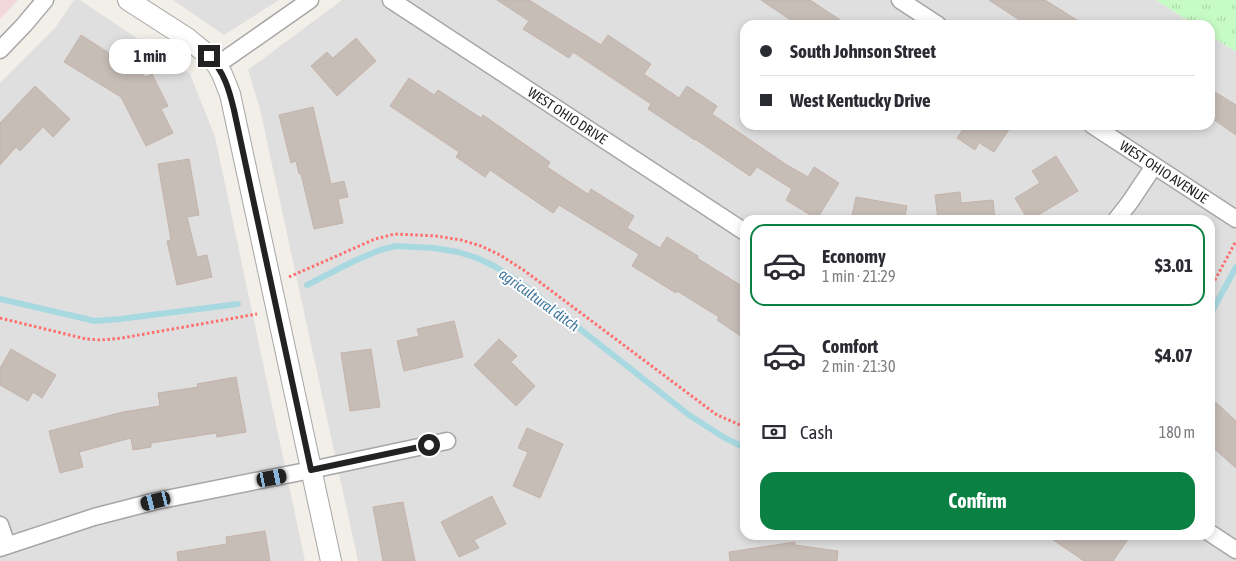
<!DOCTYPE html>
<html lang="en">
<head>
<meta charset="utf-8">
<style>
	:root { --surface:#fff; --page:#f7f7f7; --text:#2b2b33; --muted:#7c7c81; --line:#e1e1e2; --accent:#0b8043 }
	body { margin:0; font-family:"Asap Condensed",sans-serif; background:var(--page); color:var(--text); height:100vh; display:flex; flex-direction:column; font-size:19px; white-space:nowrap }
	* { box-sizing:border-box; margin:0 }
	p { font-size:16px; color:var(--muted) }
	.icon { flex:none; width:28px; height:28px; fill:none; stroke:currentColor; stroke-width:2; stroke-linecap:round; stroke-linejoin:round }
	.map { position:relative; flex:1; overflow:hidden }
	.sheet { position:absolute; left:740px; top:215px; width:475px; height:325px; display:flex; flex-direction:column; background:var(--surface); border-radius:15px; box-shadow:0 2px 8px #0003 }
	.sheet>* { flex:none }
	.banner { position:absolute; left:740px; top:20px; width:475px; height:110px; border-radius:15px; box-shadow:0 2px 8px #0003; display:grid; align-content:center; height:110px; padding:0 20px; background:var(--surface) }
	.end { position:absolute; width:22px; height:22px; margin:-11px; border:6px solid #222; background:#fff; box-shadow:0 0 0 2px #fff }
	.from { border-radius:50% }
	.bubble { position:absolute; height:35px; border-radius:15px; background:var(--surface); box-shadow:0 2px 8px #0003; font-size:16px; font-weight:700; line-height:35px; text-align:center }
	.car { position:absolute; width:15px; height:30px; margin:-15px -8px; border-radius:6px; box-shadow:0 0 4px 1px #0007; background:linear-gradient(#222 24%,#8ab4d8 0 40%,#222 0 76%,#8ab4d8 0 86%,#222 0) }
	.banner b { display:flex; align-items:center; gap:18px; height:48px; font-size:19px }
	.banner b+b { border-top:1px solid var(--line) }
	.banner i { width:12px; height:12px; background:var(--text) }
	ul { padding:9px 0 0; list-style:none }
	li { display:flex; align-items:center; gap:15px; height:82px; margin:0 10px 8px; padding:0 10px; border:2px solid transparent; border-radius:15px }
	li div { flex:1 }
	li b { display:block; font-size:19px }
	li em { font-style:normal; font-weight:700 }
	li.selected { border-color:var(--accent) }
	li>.icon { width:45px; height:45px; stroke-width:1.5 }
	.pay { display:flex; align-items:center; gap:12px; height:55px; padding:0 20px; font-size:19px }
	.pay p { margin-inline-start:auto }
	.action { display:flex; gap:10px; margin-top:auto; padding:10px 20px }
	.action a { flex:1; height:58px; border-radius:15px; background:var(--accent); color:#fff; font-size:20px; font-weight:700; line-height:58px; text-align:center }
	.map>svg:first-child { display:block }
</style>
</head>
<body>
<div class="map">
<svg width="1236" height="561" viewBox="0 0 1236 561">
	<defs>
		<pattern id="park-tufts" width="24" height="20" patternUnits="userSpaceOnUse" patternTransform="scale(1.25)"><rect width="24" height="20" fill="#c7fbc6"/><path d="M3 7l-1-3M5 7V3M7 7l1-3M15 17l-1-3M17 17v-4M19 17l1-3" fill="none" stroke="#abd7aa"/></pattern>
	</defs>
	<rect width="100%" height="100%" fill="#f2eee8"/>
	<g fill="#e0dfdf" fill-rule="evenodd">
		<path d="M 74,0 L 80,0 L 190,74 L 215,137 L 305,561 L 0,561 L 0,83 L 55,28 Z"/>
		<path d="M 173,0 L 279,0 L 224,35 Z"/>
		<path d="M 342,0 L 1156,0 L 1195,25 L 745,25 L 745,125 L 1210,125 L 1210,35 L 1236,52 L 1236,561 L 358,561 L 260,109 L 248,70 ZM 745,220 L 1210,220 L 1210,535 L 745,535 Z"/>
	</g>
	<path fill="#f3d8d9" d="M 0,0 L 18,0 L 0,19 Z"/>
	<path fill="url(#park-tufts)" d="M 1156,0 L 1236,0 L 1236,52 L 1210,35 L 1210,25 L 1195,25 Z"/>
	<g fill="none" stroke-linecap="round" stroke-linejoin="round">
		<g stroke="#a8d9e0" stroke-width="6">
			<path d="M 307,285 L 354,261 L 380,250 L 396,246 L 434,248 L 458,252 L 477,258 L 494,266 L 518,281 L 551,306 L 689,415 L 725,438 L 745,448"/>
			<path d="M 0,299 L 95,321 L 120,319 L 238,304"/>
			<path d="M 1210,315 L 1236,267"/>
		</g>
	</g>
	<g fill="#c7bdb7" stroke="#c4b3aa">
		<path d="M 497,0 L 529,0 L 601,45 L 608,35 L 651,64 L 644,74 L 679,98 L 687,86 L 717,106 L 712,114 L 787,165 L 808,177 L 814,167 L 839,183 L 817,219 L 786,200 L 792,189 L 757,167 L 750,176 L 695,139 L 695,140 L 648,109 L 651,104 L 573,52 L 569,58 L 523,29 L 529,21 Z"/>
		<path d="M 761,0 L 810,0 L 848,25 L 798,25 Z"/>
		<path d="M 989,0 L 1045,0 L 1085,25 L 1027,25 Z"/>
		<path d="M 81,35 L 146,77 L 152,74 L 168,106 L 161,109 L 173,133 L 146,146 L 121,97 L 64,62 Z"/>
		<path d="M 356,38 L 376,61 L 337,96 L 311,66 L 327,52 L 333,58 Z"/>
		<path d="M 409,78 L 434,95 L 438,90 L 481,118 L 483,115 L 550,162 L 547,167 L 588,194 L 591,189 L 634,216 L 627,228 L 660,248 L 667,237 L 698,256 L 697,258 L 745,288 L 745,339 L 717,320 L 719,317 L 677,291 L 676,293 L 632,266 L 639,254 L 559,205 L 553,213 L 490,170 L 485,177 L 456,157 L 459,152 L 390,106 Z"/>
		<path d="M 35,86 L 70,119 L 53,137 L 43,127 L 20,151 L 16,147 L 0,165 L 0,123 Z"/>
		<path d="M 1210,89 L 1236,105 L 1236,135 L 1210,117 Z"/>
		<path d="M 313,107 L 331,184 L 344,181 L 348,197 L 338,199 L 343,223 L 314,229 L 301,174 L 299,174 L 296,161 L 291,163 L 279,115 Z"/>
		<path d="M 966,125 L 1012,125 L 994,152 L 981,144 L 980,141 L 975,150 L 957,138 Z"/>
		<path d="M 1056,156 L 1078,191 L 1030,220 L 1028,220 L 1015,198 L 1040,183 L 1032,171 Z"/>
		<path d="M 189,159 L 199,215 L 187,217 L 197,257 L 207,255 L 212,277 L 177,285 L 167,241 L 171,240 L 158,164 Z"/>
		<path d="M 960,192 L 961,203 L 993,200 L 995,220 L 938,220 L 935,195 Z"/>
		<path d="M 856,197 L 907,206 L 904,220 L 851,220 Z"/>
		<path d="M 454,321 L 463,357 L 404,371 L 397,341 L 419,336 L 417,329 Z"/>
		<path d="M 499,339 L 517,356 L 511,362 L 535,386 L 516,406 L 474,365 Z"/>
		<path d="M 11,349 L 56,375 L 42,398 L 33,392 L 28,401 L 0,385 L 0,368 Z"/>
		<path d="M 371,349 L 380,407 L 350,411 L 341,353 Z"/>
		<path d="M 236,377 L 246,432 L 217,437 L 216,433 L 151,443 L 151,447 L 133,450 L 131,438 L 79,452 L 83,467 L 60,473 L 49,431 L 123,412 L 160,406 L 158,393 L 198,387 L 197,384 Z"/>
		<path d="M 1210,397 L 1236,421 L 1236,468 L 1210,445 Z"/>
		<path d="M 527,428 L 563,444 L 540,498 L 513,486 L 528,452 L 518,448 Z"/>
		<path d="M 492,496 L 506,524 L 474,540 L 479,548 L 459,557 L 441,522 Z"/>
		<path d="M 403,502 L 415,561 L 383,561 L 373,507 Z"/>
		<path d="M 265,531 L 270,561 L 178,561 L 177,552 L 227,544 L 226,537 Z"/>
		<path d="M 1046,535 L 1131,535 L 1113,561 L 1084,561 Z"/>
		<path d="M 795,542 L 795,545 L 838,551 L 837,561 L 730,561 L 729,552 Z"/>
	</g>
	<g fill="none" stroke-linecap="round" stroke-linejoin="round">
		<g stroke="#a6a6a6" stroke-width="19">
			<g id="minor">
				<path id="s1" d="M 391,0 L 745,232"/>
				<path d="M 900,0 L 938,25"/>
				<path d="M 0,50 L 24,25 L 45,0"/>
				<path d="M 217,65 L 310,0"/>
				<path id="s2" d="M 1092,125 L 1236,219"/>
				<path d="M 1116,220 L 1130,202 L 1154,166"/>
				<path d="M 0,525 L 7,545"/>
				<path d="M 1210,533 L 1236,550"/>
				<path d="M 0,548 L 94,517 L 156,501 L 311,470 L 447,441"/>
			</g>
		</g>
		<g stroke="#a6a6a6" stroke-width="22">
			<path id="tertiary" d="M 128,0 L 187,38 L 209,56 L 217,65 L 222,74 L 230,94 L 331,561"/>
		</g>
		<g stroke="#fe6f6d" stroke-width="3" stroke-dasharray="2.5 2.5" stroke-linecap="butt">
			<path d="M 289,277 L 375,239 L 395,234 L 436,236 L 461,240 L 481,246 L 500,255 L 525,271 L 717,415 L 745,427"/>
			<path d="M 1210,289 L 1236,241"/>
			<path d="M 0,318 L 86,339 L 101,340 L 122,338 L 257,314"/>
		</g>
		<use href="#minor" stroke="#fff" stroke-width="16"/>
		<use href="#tertiary" stroke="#fff" stroke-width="20"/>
	</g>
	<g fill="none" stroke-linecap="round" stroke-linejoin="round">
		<path stroke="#222" stroke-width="6" d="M 209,56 C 224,72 229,89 234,110 L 311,470 L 429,445"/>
	</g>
	<g text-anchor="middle" stroke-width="4" stroke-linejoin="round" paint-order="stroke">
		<g font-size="14" fill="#222" stroke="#fff">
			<text dy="5" stroke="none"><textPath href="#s1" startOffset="211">WEST OHIO DRIVE</textPath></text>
			<text dy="5" stroke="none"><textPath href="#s2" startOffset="86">WEST OHIO AVENUE</textPath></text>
		</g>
		<g font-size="15" font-style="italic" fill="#41789d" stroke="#fff">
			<text transform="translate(539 300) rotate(36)" y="5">agricultural ditch</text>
		</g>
	</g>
</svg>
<i class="end from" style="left:429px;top:445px"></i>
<i class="end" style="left:209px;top:56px"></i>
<div class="bubble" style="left:109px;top:39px;width:82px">1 min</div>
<i class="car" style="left:272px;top:478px;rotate:79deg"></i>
<i class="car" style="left:156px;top:501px;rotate:256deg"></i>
<div class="banner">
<b><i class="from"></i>South Johnson Street</b>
<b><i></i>West Kentucky Drive</b>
</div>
<section class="sheet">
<ul>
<li class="selected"><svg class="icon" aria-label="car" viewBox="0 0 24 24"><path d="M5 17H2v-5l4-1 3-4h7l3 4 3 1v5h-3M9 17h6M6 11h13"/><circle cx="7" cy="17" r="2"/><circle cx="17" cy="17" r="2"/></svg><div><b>Economy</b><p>1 min · 21:29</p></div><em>$3.01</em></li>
<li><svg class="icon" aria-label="car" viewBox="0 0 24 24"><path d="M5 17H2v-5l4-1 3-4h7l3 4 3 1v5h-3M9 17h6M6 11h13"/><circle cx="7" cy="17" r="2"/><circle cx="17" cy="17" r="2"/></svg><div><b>Comfort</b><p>2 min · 21:30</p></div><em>$4.07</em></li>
</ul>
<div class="pay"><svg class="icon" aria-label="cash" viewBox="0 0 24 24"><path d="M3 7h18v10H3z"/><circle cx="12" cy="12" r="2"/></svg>Cash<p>180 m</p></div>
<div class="action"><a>Confirm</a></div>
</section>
</div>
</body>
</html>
